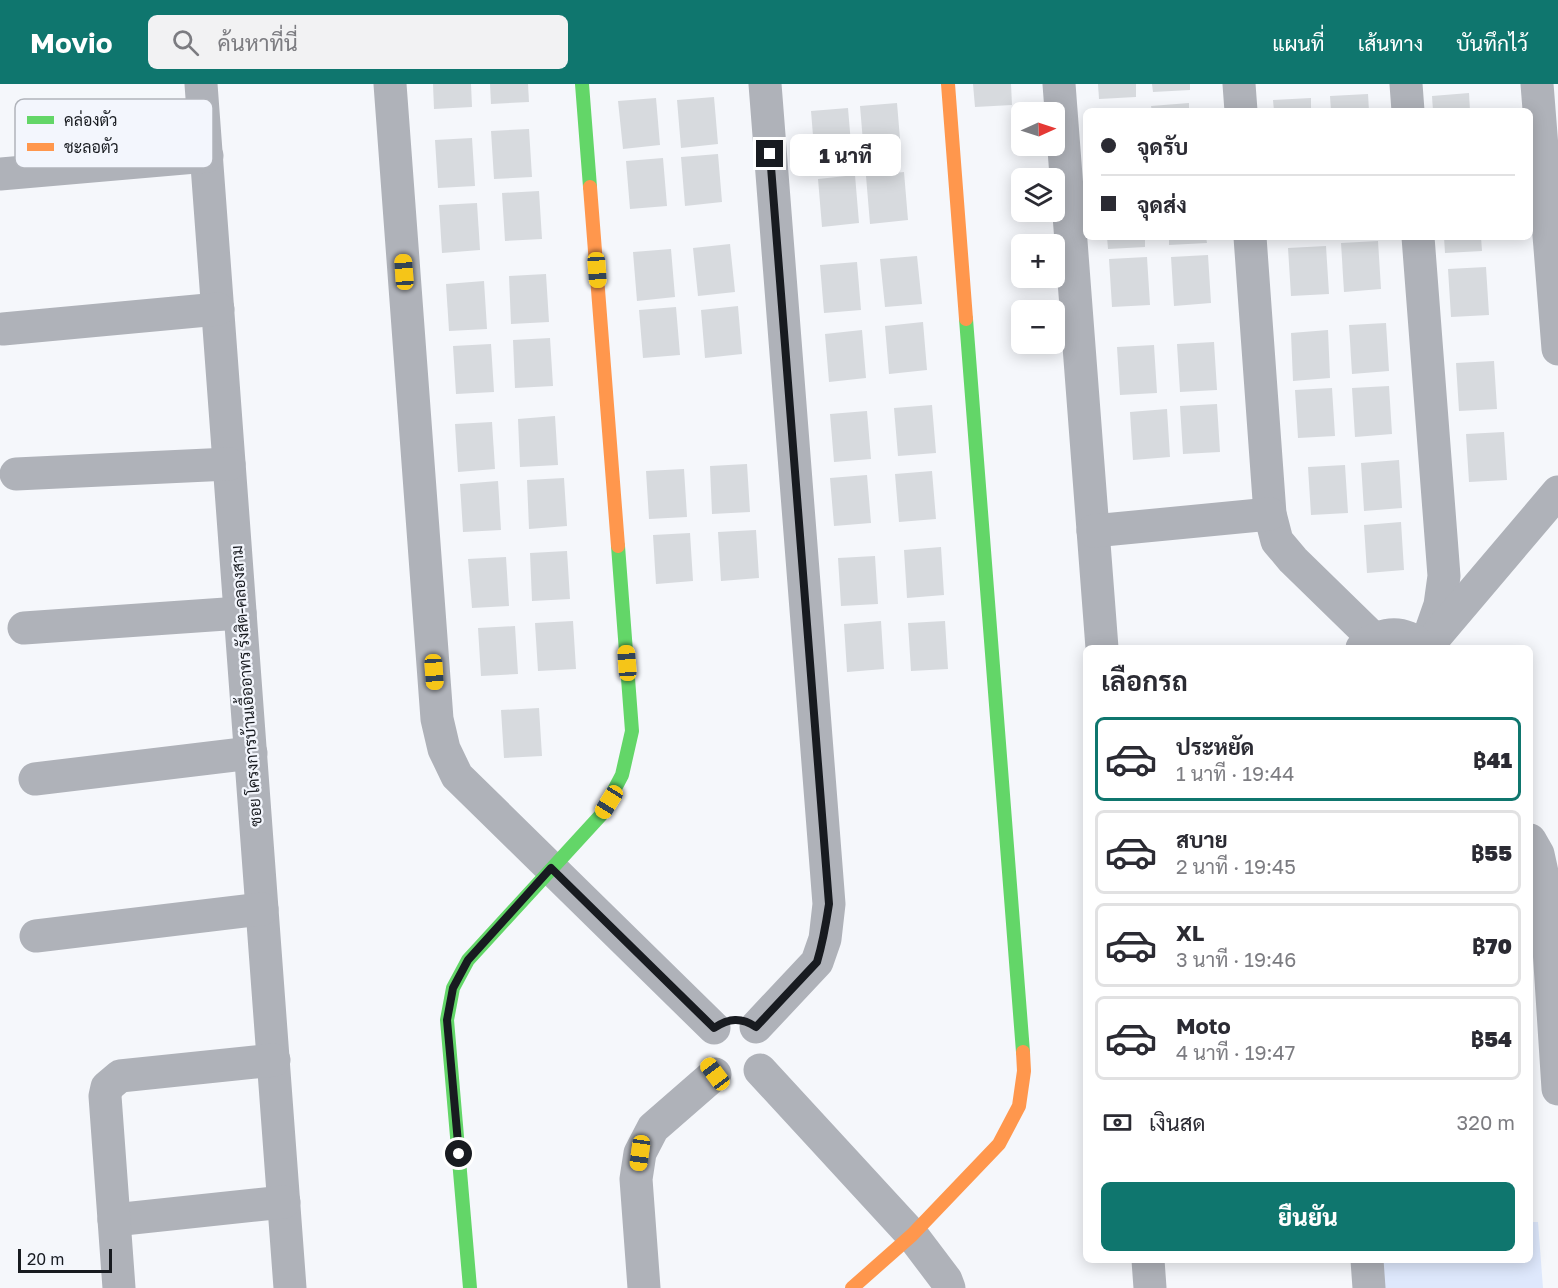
<!DOCTYPE html>
<html lang="th">
<head>
<meta charset="utf-8">
<style>
	:root { --surface:#fff; --page:#f2f2f3; --text:#2b2b33; --muted:#7c7c81; --line:#e1e1e2; --accent:#0f766e }
	body { margin:0; font-family:"Golos Text",Sarabun,sans-serif; background:var(--page); color:var(--text); height:100vh; display:flex; flex-direction:column; font-size:22px; white-space:nowrap }
	* { box-sizing:border-box; margin:0 }
	p { font-size:20px; color:var(--muted) }
	.icon { flex:none; width:33px; height:33px; fill:none; stroke:currentColor; stroke-width:2; stroke-linecap:round; stroke-linejoin:round }
	.map { position:relative; flex:1; overflow:hidden }
	.side { position:absolute; left:1083px; top:561px; width:450px; height:618px; display:flex; flex-direction:column; background:var(--surface); border-radius:9px; box-shadow:0 3px 15px #0003 }
	.side>* { flex:none }
	.guide { position:absolute; left:1083px; top:24px; width:450px; height:132px; border-radius:9px; box-shadow:0 3px 15px #0003; display:grid; align-content:center; height:132px; padding:0 18px; background:var(--surface) }
	.needle { width:39px; rotate:87deg }
	.tools { position:absolute; left:1011px; top:18px; display:grid; gap:12px }
	.tools a { display:grid; place-items:center; width:54px; height:54px; border-radius:9px; background:var(--surface); box-shadow:0 3px 15px #0003; font-size:30px }
	.scale { position:absolute; left:18px; bottom:15px; width:94px; box-sizing:border-box; padding-left:6px; border:3px solid #181b20; border-top:0; font-size:16px; line-height:21px; white-space:nowrap; color:#181b20; -webkit-text-stroke:4px #f3f6fd; paint-order:stroke }
	.end { position:absolute; width:27px; height:27px; margin:-14px; border:8px solid #181b20; background:#fff; box-shadow:0 0 0 3px #fff }
	.from { border-radius:50% }
	.bubble { position:absolute; height:42px; border-radius:9px; background:var(--surface); box-shadow:0 3px 15px #0003; font-size:20px; font-weight:800; line-height:42px; text-align:center }
	.car { position:absolute; width:18px; height:36px; margin:-18px -9px; border-radius:8px; box-shadow:0 0 4px 2px #0007; background:linear-gradient(#f5c518 24%,#345 0 40%,#f5c518 0 76%,#345 0 86%,#f5c518 0) }
	.guide b { display:flex; align-items:center; gap:21px; height:57px; font-size:22px }
	.guide b+b { border-top:2px solid var(--line) }
	.guide i { width:15px; height:15px; background:var(--text) }
	ul { padding:0; list-style:none }
	li { display:flex; align-items:center; gap:18px; height:84px; margin:0 12px 9px; padding:0 6px; border:3px solid var(--line); border-radius:9px }
	li div { flex:1 }
	li b { display:block; font-size:22px }
	li em { font-style:normal; font-weight:800 }
	li.selected { border-color:var(--accent) }
	li>.icon { width:54px; height:54px; stroke-width:1.5 }
	h2 { padding:0 18px; font-size:27px; line-height:72px }
	.pay { display:flex; align-items:center; gap:15px; height:66px; padding:0 18px; font-size:22px }
	.pay p { margin-inline-start:auto }
	.button { display:flex; gap:12px; margin-top:auto; padding:12px 18px }
	.button a { flex:1; height:69px; border-radius:9px; background:var(--accent); color:#fff; font-size:24px; font-weight:800; line-height:69px; text-align:center }
	header { display:flex; align-items:center; gap:36px; box-sizing:border-box; height:84px; padding:0 30px; background:var(--accent); color:#fff }
	header strong { font-size:28px }
	nav { display:flex; gap:33px; margin-inline-start:auto; font-size:21px }
	.search { width:420px; height:54px; background:var(--page); display:flex; align-items:center; gap:15px; box-sizing:border-box; padding:0 21px; border-radius:9px; color:var(--muted); font-size:22px }
	.map>svg:first-child { display:block }
</style>
</head>
<body>
<header>
<strong>Movio</strong>
<div class="search"><svg class="icon" aria-label="search" viewBox="0 0 24 24"><circle cx="10" cy="10" r="6"/><path d="M15 15l6 6"/></svg>ค้นหาที่นี่</div>
<nav><a>แผนที่</a><a>เส้นทาง</a><a>บันทึกไว้</a></nav>
</header>
<div class="map">
<svg width="1558" height="1204" viewBox="0 0 1558 1204">
	<rect width="100%" height="100%" fill="#f5f7fb"/>
	<path fill="#dee8fc" d="M 1530,1138 L 1538,1138 L 1543,1204 L 1384,1204 L 1382,1176 L 1530,1176 Z"/>
	<g fill="#d7dade">
		<path d="M 433,0 L 471,0 L 472,23 L 434,25 Z"/>
		<path d="M 490,0 L 528,0 L 529,18 L 491,20 Z"/>
		<path d="M 973,0 L 1011,0 L 1012,21 L 975,23 Z"/>
		<path d="M 1098,0 L 1136,0 L 1136,13 L 1099,15 Z"/>
		<path d="M 1152,0 L 1190,0 L 1190,6 L 1153,8 Z"/>
		<path d="M 1469,9 L 1470,27 L 1433,27 L 1432,12 Z"/>
		<path d="M 1368,10 L 1369,27 L 1331,27 L 1330,12 Z"/>
		<path d="M 714,13 L 718,60 L 681,64 L 677,16 Z"/>
		<path d="M 656,14 L 660,61 L 623,65 L 618,17 Z"/>
		<path d="M 1311,14 L 1311,27 L 1274,27 L 1273,16 Z"/>
		<path d="M 897,19 L 901,67 L 864,70 L 860,22 Z"/>
		<path d="M 1189,19 L 1189,27 L 1152,27 L 1151,22 Z"/>
		<path d="M 848,24 L 852,72 L 815,76 L 811,27 Z"/>
		<path d="M 529,45 L 532,93 L 494,95 L 491,47 Z"/>
		<path d="M 472,54 L 475,102 L 438,104 L 435,56 Z"/>
		<path d="M 718,70 L 722,118 L 685,122 L 681,73 Z"/>
		<path d="M 663,74 L 667,122 L 630,125 L 626,77 Z"/>
		<path d="M 904,88 L 908,136 L 870,140 L 866,92 Z"/>
		<path d="M 855,91 L 859,139 L 822,143 L 818,95 Z"/>
		<path d="M 539,107 L 542,155 L 505,157 L 502,109 Z"/>
		<path d="M 477,119 L 480,166 L 442,169 L 439,121 Z"/>
		<path d="M 1107,153 L 1145,153 L 1145,163 L 1108,165 Z"/>
		<path d="M 1169,153 L 1206,153 L 1207,159 L 1169,161 Z"/>
		<path d="M 1444,153 L 1481,153 L 1482,167 L 1445,169 Z"/>
		<path d="M 1378,157 L 1381,205 L 1344,208 L 1341,159 Z"/>
		<path d="M 730,160 L 735,208 L 698,212 L 693,164 Z"/>
		<path d="M 1326,162 L 1329,210 L 1291,212 L 1288,164 Z"/>
		<path d="M 671,165 L 675,213 L 637,217 L 633,168 Z"/>
		<path d="M 1208,171 L 1211,219 L 1174,222 L 1171,173 Z"/>
		<path d="M 917,172 L 922,220 L 885,223 L 880,175 Z"/>
		<path d="M 1147,173 L 1150,221 L 1112,223 L 1109,175 Z"/>
		<path d="M 857,178 L 861,226 L 824,229 L 820,181 Z"/>
		<path d="M 1486,183 L 1489,231 L 1451,233 L 1448,185 Z"/>
		<path d="M 546,190 L 549,238 L 511,240 L 509,192 Z"/>
		<path d="M 484,197 L 487,245 L 449,247 L 446,200 Z"/>
		<path d="M 738,222 L 742,270 L 705,274 L 701,226 Z"/>
		<path d="M 676,223 L 680,271 L 643,274 L 639,226 Z"/>
		<path d="M 923,238 L 927,286 L 889,290 L 885,242 Z"/>
		<path d="M 1386,239 L 1389,287 L 1352,290 L 1349,241 Z"/>
		<path d="M 862,246 L 866,294 L 829,298 L 825,250 Z"/>
		<path d="M 1328,246 L 1330,294 L 1293,297 L 1291,249 Z"/>
		<path d="M 550,254 L 553,302 L 515,304 L 513,256 Z"/>
		<path d="M 1214,258 L 1217,306 L 1180,308 L 1177,260 Z"/>
		<path d="M 491,260 L 494,308 L 456,310 L 453,262 Z"/>
		<path d="M 1154,261 L 1157,309 L 1120,311 L 1117,263 Z"/>
		<path d="M 1494,277 L 1497,325 L 1459,327 L 1456,279 Z"/>
		<path d="M 1389,302 L 1392,350 L 1355,353 L 1352,304 Z"/>
		<path d="M 1332,304 L 1335,352 L 1298,354 L 1295,306 Z"/>
		<path d="M 1217,320 L 1220,368 L 1183,370 L 1180,322 Z"/>
		<path d="M 932,321 L 936,369 L 898,372 L 894,324 Z"/>
		<path d="M 1167,325 L 1170,373 L 1133,376 L 1130,328 Z"/>
		<path d="M 867,327 L 871,375 L 834,378 L 830,330 Z"/>
		<path d="M 555,332 L 558,381 L 520,383 L 518,335 Z"/>
		<path d="M 492,338 L 495,385 L 458,388 L 455,340 Z"/>
		<path d="M 1504,348 L 1507,396 L 1469,398 L 1466,350 Z"/>
		<path d="M 1399,376 L 1402,424 L 1364,427 L 1361,379 Z"/>
		<path d="M 747,380 L 750,428 L 712,430 L 710,382 Z"/>
		<path d="M 1345,381 L 1348,429 L 1311,431 L 1308,383 Z"/>
		<path d="M 684,385 L 687,433 L 649,435 L 646,387 Z"/>
		<path d="M 932,387 L 936,435 L 899,438 L 895,390 Z"/>
		<path d="M 867,391 L 871,439 L 834,442 L 830,394 Z"/>
		<path d="M 564,394 L 567,442 L 529,445 L 527,396 Z"/>
		<path d="M 498,397 L 501,446 L 463,448 L 460,400 Z"/>
		<path d="M 1401,438 L 1404,486 L 1367,489 L 1364,441 Z"/>
		<path d="M 756,446 L 759,494 L 721,497 L 718,448 Z"/>
		<path d="M 690,449 L 693,497 L 656,500 L 653,451 Z"/>
		<path d="M 941,463 L 944,511 L 907,514 L 904,466 Z"/>
		<path d="M 567,467 L 570,515 L 532,517 L 530,469 Z"/>
		<path d="M 875,472 L 878,520 L 841,522 L 838,474 Z"/>
		<path d="M 506,473 L 509,522 L 472,524 L 468,475 Z"/>
		<path d="M 573,537 L 576,585 L 538,587 L 535,539 Z"/>
		<path d="M 881,537 L 884,585 L 847,588 L 844,540 Z"/>
		<path d="M 945,537 L 948,585 L 911,587 L 908,539 Z"/>
		<path d="M 515,542 L 518,590 L 481,592 L 478,544 Z"/>
		<path d="M 539,624 L 542,672 L 504,674 L 501,626 Z"/>
	</g>
	<g fill="none" stroke-linecap="round" stroke-linejoin="round">
		<g stroke="#afb2b9" stroke-width="33">
			<path d="M 201,0 L 290,1204"/>
			<path d="M 390,0 L 437,635 L 444,665 L 457,692 L 714,944"/>
			<path d="M 1059,0 L 1102,564"/>
			<path d="M 1239,0 L 1241,27"/>
			<path d="M 1406,0 L 1408,27"/>
			<path d="M 1537,0 L 1558,265"/>
			<path d="M 0,90 L 207,72"/>
			<path d="M 1250,153 L 1270,430 L 1277,457 L 1293,476 L 1374,555"/>
			<path d="M 1418,153 L 1444,492 L 1440,521 L 1425,564"/>
			<path d="M 3,245 L 218,225"/>
			<path d="M 16,390 L 229,380"/>
			<path d="M 1093,447 L 1270,430"/>
			<path d="M 24,544 L 240,529"/>
			<path d="M 1435,553 L 1558,408"/>
			<path d="M 1362,564 C 1384,547 1403,546 1424,564"/>
			<path d="M 35,695 L 251,669"/>
			<path d="M 1530,756 L 1538,770 L 1545,802 L 1558,1005"/>
			<path d="M 36,852 L 262,825"/>
			<path d="M 756,943 L 817,878 L 825,855 L 829,820 L 765,0"/>
			<path d="M 760,986 L 912,1151 L 946,1196 L 949,1204"/>
			<path d="M 114,1136 L 284,1118"/>
			<path d="M 1148,1176 L 1150,1204"/>
			<path d="M 1367,1176 L 1369,1204"/>
			<path d="M 119,1204 L 105,1012 L 107,1003 L 120,992 L 274,976"/>
			<path d="M 644,1204 L 636,1095 L 640,1069 L 653,1044 L 715,990"/>
		</g>
		<g stroke="#63d668" stroke-width="14">
			<path d="M 582,0 L 590,103"/>
			<path d="M 966,235 L 1023,968"/>
			<path d="M 470,1204 L 447,936 L 453,904 L 468,876 L 601,731 L 622,691 L 632,647 L 618,462"/>
		</g>
		<g stroke="#ff974d" stroke-width="14">
			<path d="M 948,0 L 966,235"/>
			<path d="M 590,103 L 618,462"/>
			<path d="M 852,1204 L 912,1151 L 999,1060 L 1019,1022 L 1024,987 L 1023,968"/>
		</g>
	</g>
	<g fill="none" stroke-linecap="round" stroke-linejoin="round">
		<path stroke="#181b20" stroke-width="8" d="M 459,1070 L 447,936 L 453,904 L 468,876 L 551,784 L 714,944 C 729,934 741,933 756,943 L 817,878 C 823,858 826,840 829,820 L 770,70"/>
	</g>
	<g text-anchor="middle" stroke-width="4.5" stroke-linejoin="round" paint-order="stroke">
		<g font-size="16" fill="#181b20" stroke="#f3f6fd">
			<text transform="translate(246 602) rotate(-94)" y="6">ซอย โครงการบ้านเอื้ออาทร รังสิต-คลองสาม</text>
		</g>
	</g>
	<rect x="15" y="15" width="198" height="69" rx="9" fill="#f3f6fd" stroke="#b1b4bb" stroke-width="1.5"/>
	<rect x="27" y="32" width="27" height="8" fill="#63d668"/>
	<rect x="27" y="59" width="27" height="8" fill="#ff974d"/>
	<g font-size="16" fill="#181b20">
		<text x="64" y="42">คล่องตัว</text>
		<text x="64" y="69">ชะลอตัว</text>
	</g>
</svg>
<div class="tools">
<a><svg class="needle" viewBox="-14 -14 28 28"><path d="M0-13l5 13h-10z" fill="#e53935"/><path d="M0 13l5-13h-10z" fill="#7c7c81"/></svg></a>
<a><svg class="icon" aria-label="layers" viewBox="0 0 24 24"><path d="M12 4l9 5-9 5-9-5zM3 14l9 5 9-5"/></svg></a>
<a>+</a>
<a>−</a>
</div>
<div class="scale">20 m</div>
<i class="end from" style="left:459px;top:1070px"></i>
<i class="end" style="left:770px;top:70px"></i>
<div class="bubble" style="left:790px;top:50px;width:111px">1 นาที</div>
<i class="car" style="left:597px;top:186px;rotate:176deg"></i>
<i class="car" style="left:404px;top:188px;rotate:356deg"></i>
<i class="car" style="left:627px;top:579px;rotate:356deg"></i>
<i class="car" style="left:434px;top:588px;rotate:176deg"></i>
<i class="car" style="left:609px;top:718px;rotate:212deg"></i>
<i class="car" style="left:715px;top:990px;rotate:323deg"></i>
<i class="car" style="left:640px;top:1069px;rotate:188deg"></i>
<div class="guide">
<b><i class="from"></i>จุดรับ</b>
<b><i></i>จุดส่ง</b>
</div>
<section class="side">
<h2>เลือกรถ</h2>
<ul>
<li class="selected"><svg class="icon" aria-label="car" viewBox="0 0 24 24"><path d="M5 17H2v-5l4-1 3-4h7l3 4 3 1v5h-3M9 17h6M6 11h13"/><circle cx="7" cy="17" r="2"/><circle cx="17" cy="17" r="2"/></svg><div><b>ประหยัด</b><p>1 นาที · 19:44</p></div><em>฿41</em></li>
<li><svg class="icon" aria-label="car" viewBox="0 0 24 24"><path d="M5 17H2v-5l4-1 3-4h7l3 4 3 1v5h-3M9 17h6M6 11h13"/><circle cx="7" cy="17" r="2"/><circle cx="17" cy="17" r="2"/></svg><div><b>สบาย</b><p>2 นาที · 19:45</p></div><em>฿55</em></li>
<li><svg class="icon" aria-label="car" viewBox="0 0 24 24"><path d="M5 17H2v-5l4-1 3-4h7l3 4 3 1v5h-3M9 17h6M6 11h13"/><circle cx="7" cy="17" r="2"/><circle cx="17" cy="17" r="2"/></svg><div><b>XL</b><p>3 นาที · 19:46</p></div><em>฿70</em></li>
<li><svg class="icon" aria-label="car" viewBox="0 0 24 24"><path d="M5 17H2v-5l4-1 3-4h7l3 4 3 1v5h-3M9 17h6M6 11h13"/><circle cx="7" cy="17" r="2"/><circle cx="17" cy="17" r="2"/></svg><div><b>Moto</b><p>4 นาที · 19:47</p></div><em>฿54</em></li>
</ul>
<div class="pay"><svg class="icon" aria-label="cash" viewBox="0 0 24 24"><path d="M3 7h18v10H3z"/><circle cx="12" cy="12" r="2"/></svg>เงินสด<p>320 m</p></div>
<div class="button"><a>ยืนยัน</a></div>
</section>
</div>
</body>
</html>
